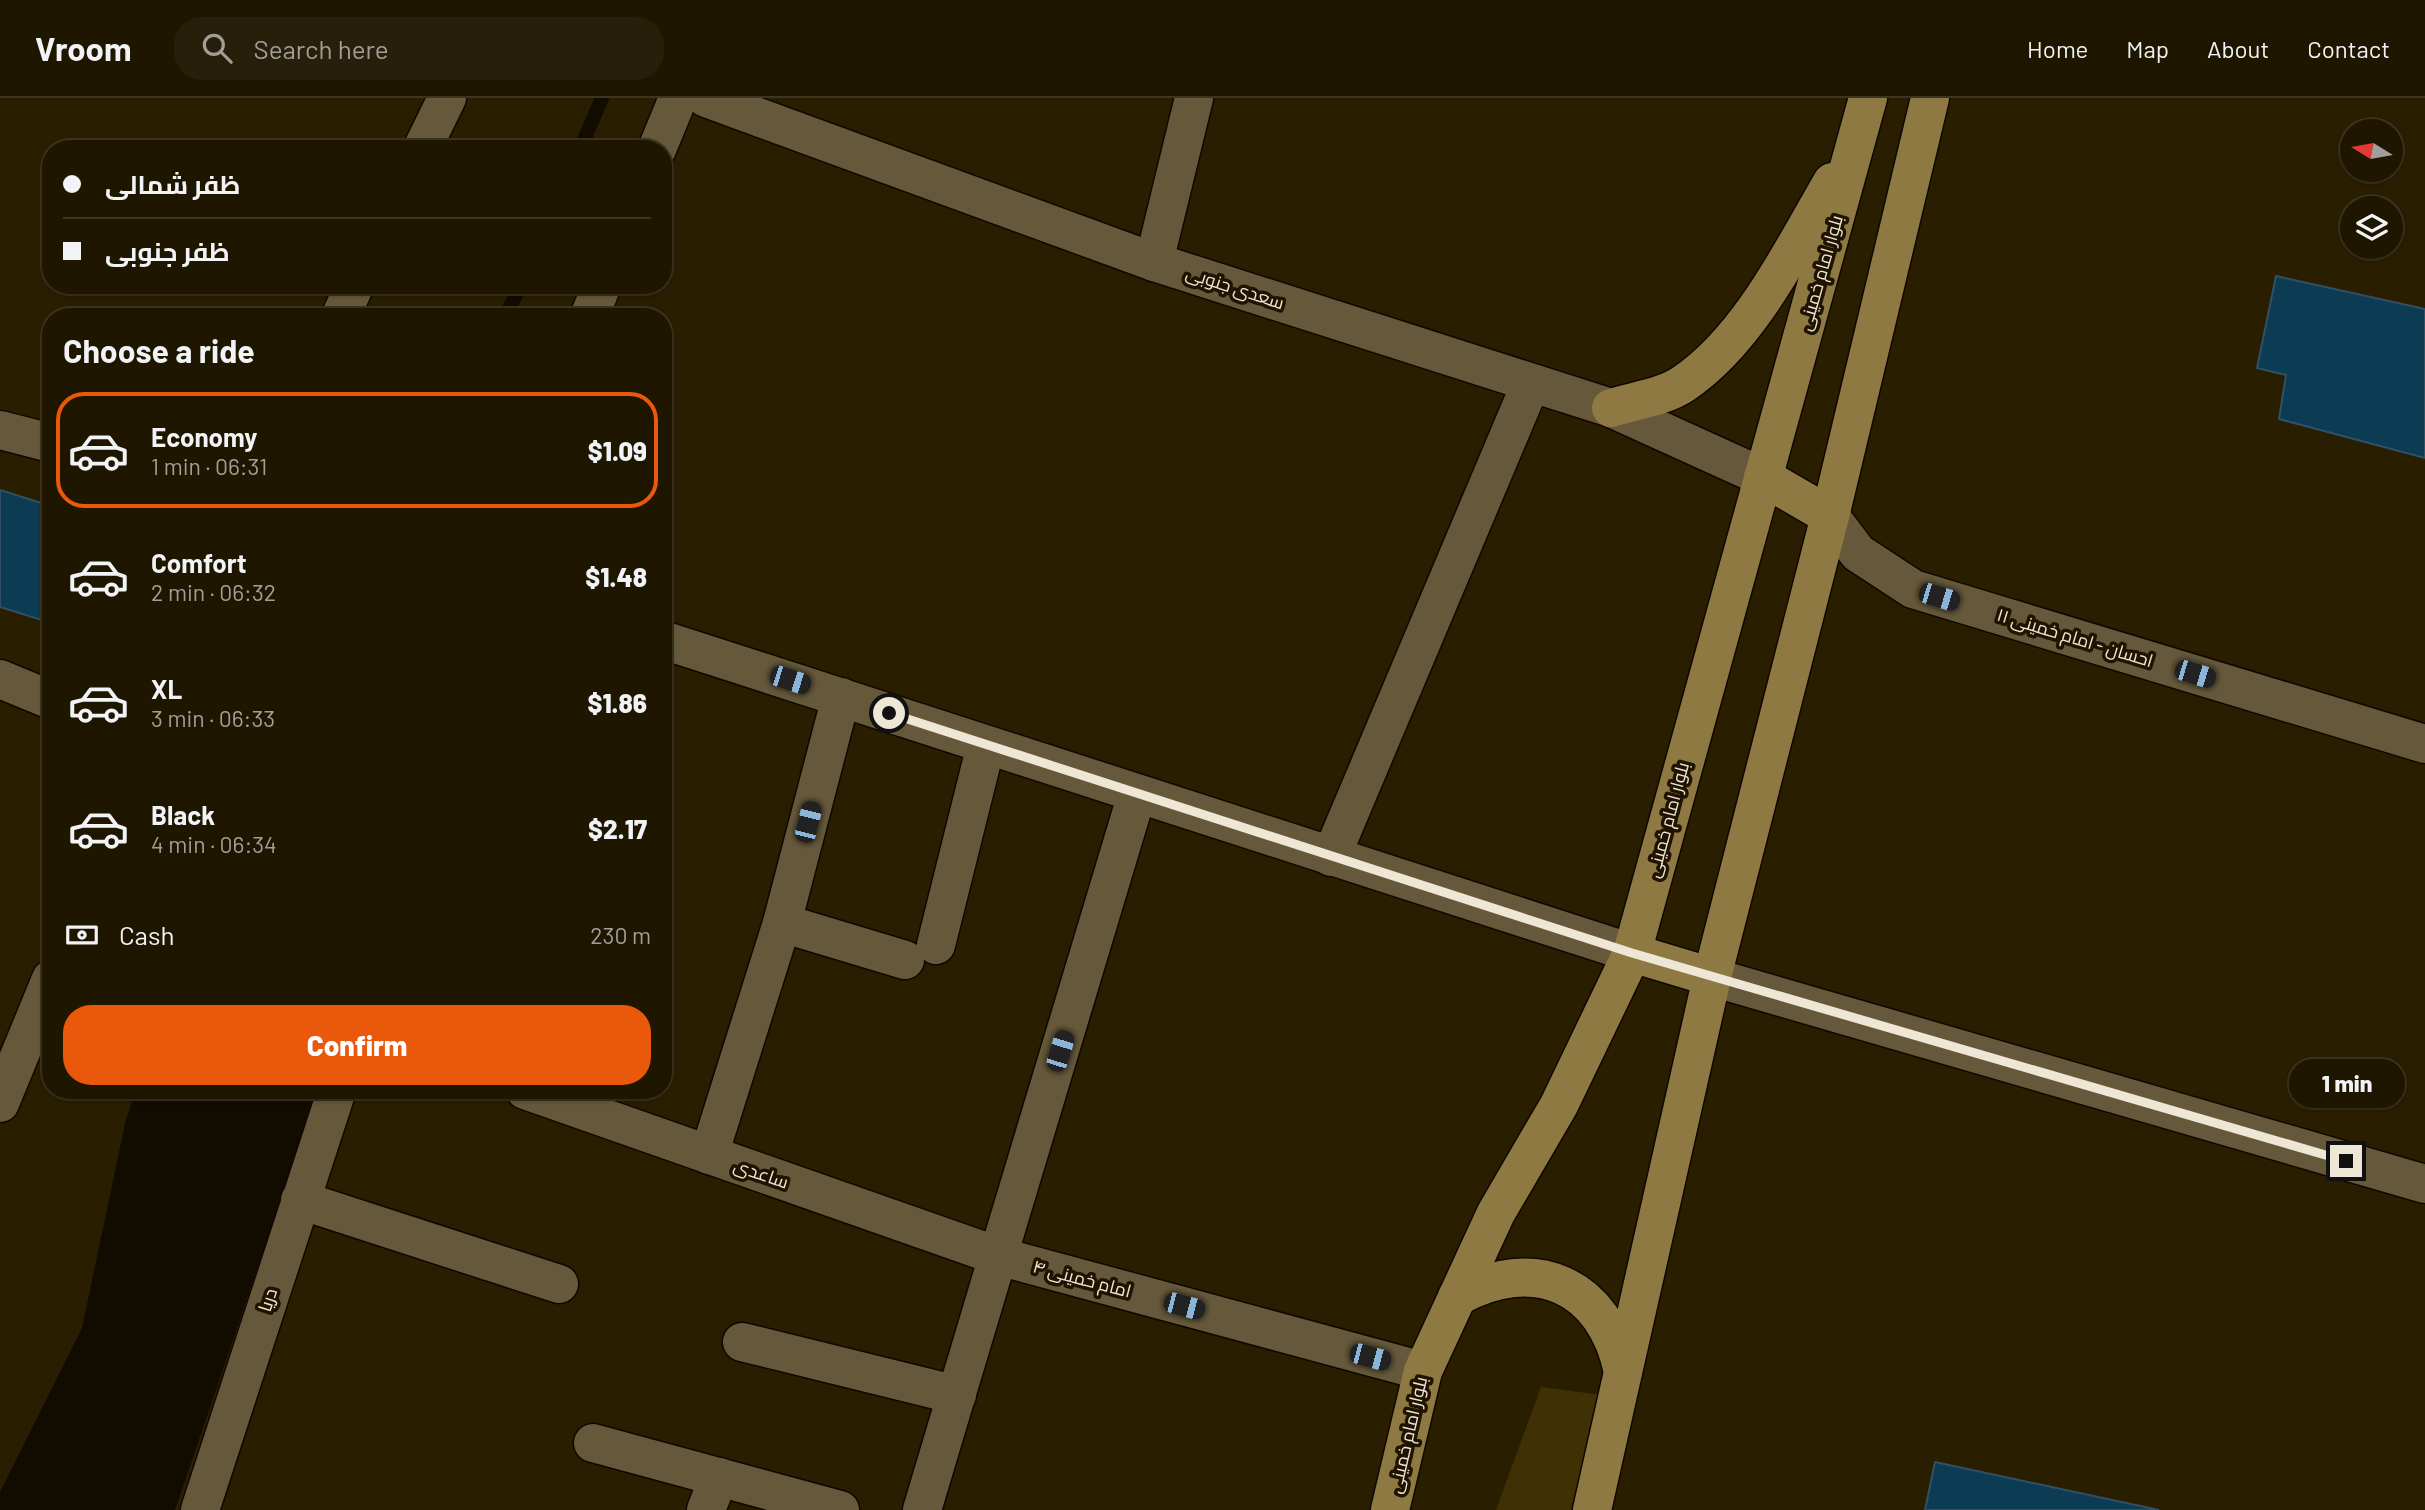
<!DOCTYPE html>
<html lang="en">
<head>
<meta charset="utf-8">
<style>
	:root { --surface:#1f1600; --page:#271f0a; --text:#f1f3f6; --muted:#a19f99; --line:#3c3522; --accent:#ea580c }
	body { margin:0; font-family:Barlow,Cairo,sans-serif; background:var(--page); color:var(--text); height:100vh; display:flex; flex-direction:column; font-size:26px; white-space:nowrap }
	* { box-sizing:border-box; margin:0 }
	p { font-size:23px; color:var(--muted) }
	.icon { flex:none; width:38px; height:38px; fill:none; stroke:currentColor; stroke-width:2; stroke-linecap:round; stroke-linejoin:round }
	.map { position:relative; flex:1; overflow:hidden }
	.side { position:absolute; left:42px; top:210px; width:630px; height:791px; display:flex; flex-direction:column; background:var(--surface); border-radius:28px; box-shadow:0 2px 5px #0004,0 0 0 2px var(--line) }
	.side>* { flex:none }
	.top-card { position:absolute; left:42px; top:42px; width:630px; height:154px; border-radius:28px; box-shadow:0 2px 5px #0004,0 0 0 2px var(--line); display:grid; align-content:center; height:154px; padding:0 21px; background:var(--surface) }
	.needle { width:46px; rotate:281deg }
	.fabs { position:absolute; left:2340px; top:21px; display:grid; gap:14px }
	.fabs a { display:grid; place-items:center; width:63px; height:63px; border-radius:50%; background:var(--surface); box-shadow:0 2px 5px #0004,0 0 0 2px var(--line); font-size:35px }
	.end { position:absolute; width:32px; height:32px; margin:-16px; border:9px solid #eee7d5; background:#111; box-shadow:0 0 0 4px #111 }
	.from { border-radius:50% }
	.bubble { position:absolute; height:49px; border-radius:24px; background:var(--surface); box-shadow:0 2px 5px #0004,0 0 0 2px var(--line); font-size:23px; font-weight:800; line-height:49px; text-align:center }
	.car { position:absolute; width:21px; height:42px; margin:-21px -10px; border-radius:9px; box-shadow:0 0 5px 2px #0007; background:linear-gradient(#222 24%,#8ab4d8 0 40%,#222 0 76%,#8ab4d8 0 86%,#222 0) }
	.top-card b { display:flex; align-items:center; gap:24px; height:66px; font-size:26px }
	.top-card b+b { border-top:2px solid var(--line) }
	.top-card i { width:18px; height:18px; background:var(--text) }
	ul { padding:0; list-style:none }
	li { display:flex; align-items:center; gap:21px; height:116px; margin:0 14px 10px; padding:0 7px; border:4px solid transparent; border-radius:28px }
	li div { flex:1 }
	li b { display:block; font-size:26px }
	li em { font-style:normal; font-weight:800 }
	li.selected { border-color:var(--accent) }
	li>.icon { width:63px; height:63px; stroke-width:1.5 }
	h2 { padding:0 21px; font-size:32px; line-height:84px }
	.pay { display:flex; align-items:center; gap:18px; height:77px; padding:0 21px; font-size:26px }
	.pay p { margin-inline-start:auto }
	.action { display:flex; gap:14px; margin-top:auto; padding:14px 21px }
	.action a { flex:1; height:80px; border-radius:28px; background:var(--accent); color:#fff; font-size:28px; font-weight:800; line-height:80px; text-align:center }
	header { display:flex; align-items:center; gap:42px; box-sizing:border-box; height:98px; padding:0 35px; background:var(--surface); border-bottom:2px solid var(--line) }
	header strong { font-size:33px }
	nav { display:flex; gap:38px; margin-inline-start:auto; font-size:24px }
	.search { width:490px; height:63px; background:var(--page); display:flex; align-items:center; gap:18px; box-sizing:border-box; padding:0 24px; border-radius:28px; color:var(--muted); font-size:26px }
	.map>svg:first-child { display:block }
</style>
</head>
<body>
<header>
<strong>Vroom</strong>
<div class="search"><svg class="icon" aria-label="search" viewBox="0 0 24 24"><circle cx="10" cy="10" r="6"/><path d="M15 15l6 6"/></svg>Search here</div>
<nav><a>Home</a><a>Map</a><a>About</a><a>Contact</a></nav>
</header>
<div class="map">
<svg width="2425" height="1412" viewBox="0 0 2425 1412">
	<rect width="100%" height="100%" fill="#291e00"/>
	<path fill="#403104" d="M 1541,1289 L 1609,1298 L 1580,1412 L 1496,1412 Z"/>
	<path fill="#120b00" d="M 136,992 L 318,992 L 175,1412 L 0,1412 L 0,1394 L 82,1230 L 126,1021 Z"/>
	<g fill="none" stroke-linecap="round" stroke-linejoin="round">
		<g stroke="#120b00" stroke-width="14">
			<path d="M 580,51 L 602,0"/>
			<path d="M 505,219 L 521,187"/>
		</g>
	</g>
	<g fill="#0c3b54" stroke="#325064" stroke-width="2">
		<path d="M 2276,178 L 2425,211 L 2425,360 L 2279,321 L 2286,277 L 2257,270 Z"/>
		<path d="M 0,392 L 51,408 L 51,525 L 0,509 Z"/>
		<path d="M 1935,1364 L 2159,1412 L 1925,1412 Z"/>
	</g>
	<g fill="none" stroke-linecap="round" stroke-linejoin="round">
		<g stroke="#100800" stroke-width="41">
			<g id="minor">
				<path d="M 706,0 L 1154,164 L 1611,310 L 1763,379"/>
				<path d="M 422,51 L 447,0"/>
				<path d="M 657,51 L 678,0"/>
				<path d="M 1154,164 L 1194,0"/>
				<path d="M 340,219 L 355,187"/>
				<path d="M 589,219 L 602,187"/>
				<path d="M 0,332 L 51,345"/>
				<path d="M 1830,418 L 1858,455 L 1913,491 L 2425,646"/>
				<path d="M 663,542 L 1632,855"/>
				<path d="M 0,581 L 51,602"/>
				<path d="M 1331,759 L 1531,285"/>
				<path d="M 782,825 L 905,862"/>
				<path d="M 936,847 L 986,647"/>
				<path d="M 1712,879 L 2425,1086"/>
				<path d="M 525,992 L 998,1158 L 1137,696"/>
				<path d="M 0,1005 L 51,881"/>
				<path d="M 709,1057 L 782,825 L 841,599"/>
				<path d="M 300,1102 L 559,1186"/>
				<path d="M 742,1244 L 957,1297"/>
				<path d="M 593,1345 L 840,1412"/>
				<path d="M 200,1412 L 337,992"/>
				<path d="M 706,1412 L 719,1379"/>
				<path d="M 922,1412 L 998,1158 L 1423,1273"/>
			</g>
		</g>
		<g stroke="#100800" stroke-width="41">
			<g id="major">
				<path d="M 1611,310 C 1633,303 1664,299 1683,286 C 1749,242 1793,151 1832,84"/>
				<path d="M 1763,379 L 1830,418"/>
				<path d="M 1632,855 L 1712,879"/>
				<path d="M 1457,1199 C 1534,1156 1605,1186 1623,1274"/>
				<path d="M 1390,1412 L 1423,1273 L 1496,1115 L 1559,1007 L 1632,855 L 1868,0"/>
				<path d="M 1592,1412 L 1712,879 L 1830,418 L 1930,0"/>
			</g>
		</g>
		<use href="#minor" stroke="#66593b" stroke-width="38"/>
		<use href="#major" stroke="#8f7943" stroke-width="38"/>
	</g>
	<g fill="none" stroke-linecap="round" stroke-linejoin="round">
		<path stroke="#eee7d5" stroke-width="9" d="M 889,615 L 1632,855 L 2346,1063"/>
	</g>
	<g text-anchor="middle" stroke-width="7" stroke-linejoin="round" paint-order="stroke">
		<g font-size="18" fill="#eee7d5" stroke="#201400">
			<text transform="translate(1821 175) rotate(-74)" y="6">بلوار امام خمینی</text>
			<text transform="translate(1235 190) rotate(18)" y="6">سعدی جنوبی</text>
			<text transform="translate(2075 540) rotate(17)" y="6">احسان - امام خمینی ۱۱</text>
			<text transform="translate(1668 722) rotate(-75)" y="6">بلوار امام خمینی</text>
			<text transform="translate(761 1076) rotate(19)" y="6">ساعدی</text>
			<text transform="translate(1082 1181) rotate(15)" y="6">امام خمینی ۴</text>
			<text transform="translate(268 1202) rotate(-72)" y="6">دریا</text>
			<text transform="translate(1408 1337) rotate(-77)" y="6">بلوار امام خمینی</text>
		</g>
	</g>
</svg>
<div class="fabs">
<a><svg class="needle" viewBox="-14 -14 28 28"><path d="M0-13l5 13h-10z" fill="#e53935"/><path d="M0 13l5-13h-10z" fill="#a19f99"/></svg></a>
<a><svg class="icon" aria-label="layers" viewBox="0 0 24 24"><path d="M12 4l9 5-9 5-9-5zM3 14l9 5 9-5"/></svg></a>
</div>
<i class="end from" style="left:889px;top:615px"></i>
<i class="end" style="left:2346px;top:1063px"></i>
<div class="bubble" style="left:2289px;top:961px;width:116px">1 min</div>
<i class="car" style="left:1939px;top:499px;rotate:107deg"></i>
<i class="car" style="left:2195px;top:576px;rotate:107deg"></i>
<i class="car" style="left:790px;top:582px;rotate:108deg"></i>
<i class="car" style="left:808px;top:724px;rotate:14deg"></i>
<i class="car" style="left:1060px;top:953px;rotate:17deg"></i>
<i class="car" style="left:1184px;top:1208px;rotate:105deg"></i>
<i class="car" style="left:1370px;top:1259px;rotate:105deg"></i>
<div class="top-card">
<b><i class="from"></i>ظفر شمالی</b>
<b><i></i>ظفر جنوبی</b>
</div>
<section class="side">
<h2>Choose a ride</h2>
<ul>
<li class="selected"><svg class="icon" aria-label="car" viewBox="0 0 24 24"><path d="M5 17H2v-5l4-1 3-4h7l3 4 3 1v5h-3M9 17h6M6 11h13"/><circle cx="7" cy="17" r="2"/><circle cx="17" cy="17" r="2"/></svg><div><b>Economy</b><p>1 min · 06:31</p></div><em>$1.09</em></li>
<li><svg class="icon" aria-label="car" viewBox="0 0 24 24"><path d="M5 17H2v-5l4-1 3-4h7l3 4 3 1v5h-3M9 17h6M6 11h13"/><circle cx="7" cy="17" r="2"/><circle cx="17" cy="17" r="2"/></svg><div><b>Comfort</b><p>2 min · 06:32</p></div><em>$1.48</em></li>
<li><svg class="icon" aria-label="car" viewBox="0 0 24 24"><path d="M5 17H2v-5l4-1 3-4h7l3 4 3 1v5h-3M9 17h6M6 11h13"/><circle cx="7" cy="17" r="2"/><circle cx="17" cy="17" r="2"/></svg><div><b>XL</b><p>3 min · 06:33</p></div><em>$1.86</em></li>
<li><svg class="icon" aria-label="car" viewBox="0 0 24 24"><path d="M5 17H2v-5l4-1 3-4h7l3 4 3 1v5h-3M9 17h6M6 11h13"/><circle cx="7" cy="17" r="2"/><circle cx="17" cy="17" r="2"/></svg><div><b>Black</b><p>4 min · 06:34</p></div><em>$2.17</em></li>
</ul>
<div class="pay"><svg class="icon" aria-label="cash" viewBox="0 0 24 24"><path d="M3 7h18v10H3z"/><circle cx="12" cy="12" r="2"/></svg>Cash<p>230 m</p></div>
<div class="action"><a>Confirm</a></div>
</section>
</div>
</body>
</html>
